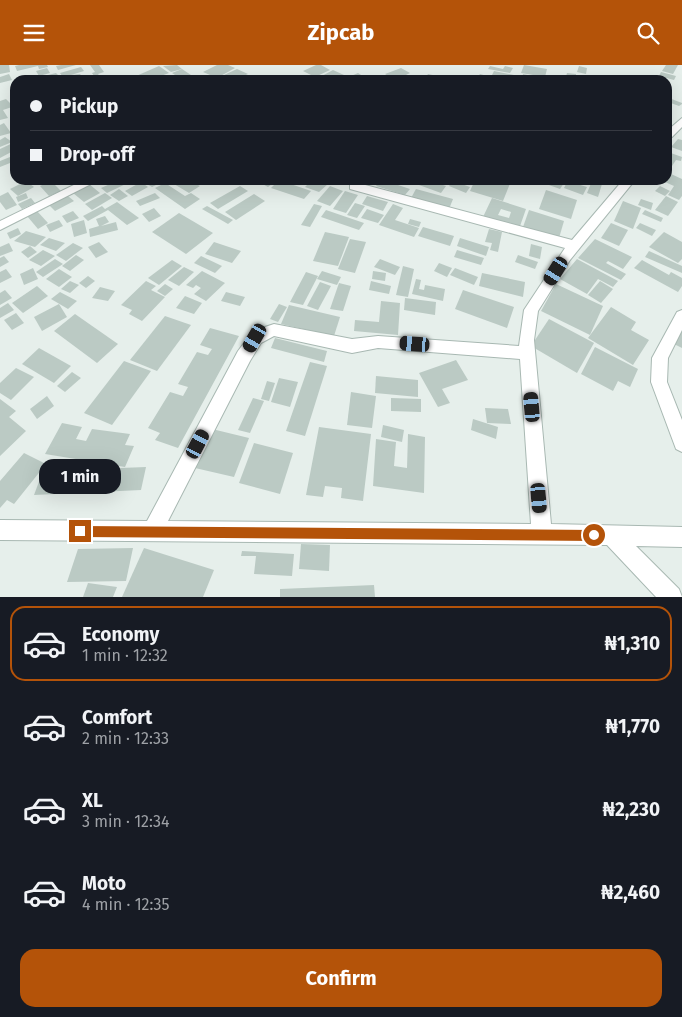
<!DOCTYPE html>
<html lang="en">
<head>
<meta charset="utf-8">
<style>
	:root { --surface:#171b24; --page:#242831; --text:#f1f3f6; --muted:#9ea1a6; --line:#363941; --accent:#b45309 }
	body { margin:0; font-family:"Fira Sans",sans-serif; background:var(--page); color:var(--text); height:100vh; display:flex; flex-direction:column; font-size:19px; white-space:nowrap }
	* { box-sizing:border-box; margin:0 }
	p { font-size:16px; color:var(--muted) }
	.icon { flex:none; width:28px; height:28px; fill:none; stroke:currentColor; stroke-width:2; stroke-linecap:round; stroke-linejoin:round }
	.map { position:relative; height:532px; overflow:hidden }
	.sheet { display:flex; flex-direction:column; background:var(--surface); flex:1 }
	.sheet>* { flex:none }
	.banner { position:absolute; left:10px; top:10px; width:662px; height:110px; border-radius:15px; box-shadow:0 5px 20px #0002; display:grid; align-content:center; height:110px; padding:0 20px; background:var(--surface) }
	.end { position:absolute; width:22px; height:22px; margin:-11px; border:6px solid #b45309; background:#fff; box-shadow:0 0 0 2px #fff }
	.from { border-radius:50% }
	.bubble { position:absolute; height:35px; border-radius:15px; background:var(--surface); box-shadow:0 5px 20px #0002; font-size:16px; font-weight:700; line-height:35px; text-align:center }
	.car { position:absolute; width:15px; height:30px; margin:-15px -8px; border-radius:6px; box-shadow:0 0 4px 1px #0007; background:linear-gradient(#222 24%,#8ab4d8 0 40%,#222 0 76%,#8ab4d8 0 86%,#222 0) }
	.banner b { display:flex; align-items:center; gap:18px; height:48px; font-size:19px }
	.banner b+b { border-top:1px solid var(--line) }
	.banner i { width:12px; height:12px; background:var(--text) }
	ul { padding:9px 0 0; list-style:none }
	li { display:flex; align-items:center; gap:15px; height:75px; margin:0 10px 8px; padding:0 10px; border:2px solid transparent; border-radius:15px }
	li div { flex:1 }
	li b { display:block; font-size:19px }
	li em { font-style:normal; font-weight:700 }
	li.current { border-color:var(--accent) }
	li>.icon { width:45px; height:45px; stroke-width:1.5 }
	.cta { display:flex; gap:10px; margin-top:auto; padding:10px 20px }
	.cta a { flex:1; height:58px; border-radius:15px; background:var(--accent); color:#fff; font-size:20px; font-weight:700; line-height:58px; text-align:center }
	header { display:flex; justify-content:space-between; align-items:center; height:65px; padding:0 20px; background:var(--accent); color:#fff; font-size:22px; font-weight:700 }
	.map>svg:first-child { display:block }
</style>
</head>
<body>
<header><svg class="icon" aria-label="menu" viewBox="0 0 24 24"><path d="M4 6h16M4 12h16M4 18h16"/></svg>Zipcab<svg class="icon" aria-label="search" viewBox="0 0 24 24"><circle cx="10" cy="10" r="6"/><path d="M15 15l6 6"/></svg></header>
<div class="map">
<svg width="682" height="532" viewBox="0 0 682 532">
	<rect width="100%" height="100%" fill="#e6efeb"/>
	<g fill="#bbcac4" fill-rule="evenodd">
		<path d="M 0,0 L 9,0 L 10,7 L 0,9 Z"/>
		<path d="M 19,0 L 47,0 L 48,2 L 39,4 L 38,1 L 17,6 L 15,1 Z"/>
		<path d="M 76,0 L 58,5 L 56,1 L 61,0 Z"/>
		<path d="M 90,0 L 99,0 L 104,7 L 98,9 L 103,15 L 65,15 L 60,8 L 81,2 L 84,6 L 71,10 L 80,9 L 84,14 L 94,11 L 92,8 L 95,7 Z"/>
		<path d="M 177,0 L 182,4 L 171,7 L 163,1 Z"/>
		<path d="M 217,0 L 228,0 L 235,3 L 217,13 L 203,7 Z"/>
		<path d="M 316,0 L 321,0 L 330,5 L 315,12 L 303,6 Z"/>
		<path d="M 524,0 L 547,4 L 545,12 L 521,8 Z"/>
		<path d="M 666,0 L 678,0 L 673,9 L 662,6 Z"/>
		<path d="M 159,1 L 169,8 L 150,15 L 127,15 Z"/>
		<path d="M 490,1 L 503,4 L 505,1 L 513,3 L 510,8 L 488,4 Z"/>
		<path d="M 579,1 L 587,3 L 586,9 L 577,7 Z"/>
		<path d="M 47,3 L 50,8 L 39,11 L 36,6 Z"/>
		<path d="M 401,3 L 410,8 L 406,10 L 410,13 L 394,15 L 385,9 Z"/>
		<path d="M 182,4 L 191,10 L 181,14 L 172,8 Z"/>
		<path d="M 237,4 L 248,9 L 235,15 L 224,10 Z"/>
		<path d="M 333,5 L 344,10 L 335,15 L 327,15 L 320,12 Z"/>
		<path d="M 494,6 L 514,10 L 511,15 L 496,12 L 502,15 L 475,15 L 480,9 L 491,12 Z"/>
		<path d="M 661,7 L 676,11 L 674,15 L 659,11 Z"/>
		<path d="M 56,8 L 63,15 L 33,15 L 32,14 Z"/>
		<path d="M 358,8 L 369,15 L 344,14 Z"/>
		<path d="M 567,8 L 576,9 L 576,15 L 565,15 Z"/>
		<path d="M 9,9 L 12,15 L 0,18 L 0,12 Z"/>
		<path d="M 428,9 L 451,14 L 451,15 L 424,15 Z"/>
		<path d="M 523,9 L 544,13 L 544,15 L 522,13 Z"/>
		<path d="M 248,10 L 259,15 L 237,15 Z"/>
		<path d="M 669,33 L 682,38 L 682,39 L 679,41 L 668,37 Z"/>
		<path d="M 6,34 L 10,38 L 15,36 L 15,41 L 3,45 L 8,53 L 0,55 L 0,36 Z"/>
		<path d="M 4,58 L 11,68 L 0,71 L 0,60 Z"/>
		<path d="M 5,72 L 12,77 L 0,82 L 0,75 Z"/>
		<path d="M 678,74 L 682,75 L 682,86 L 671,82 Z"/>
		<path d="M 15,77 L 15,85 L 0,93 L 0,84 Z"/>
		<path d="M 668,87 L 682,92 L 681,96 L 676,95 L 668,107 Z"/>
		<path d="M 15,90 L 15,96 L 0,102 L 0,96 Z"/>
		<path d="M 671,109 L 682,114 L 682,131 L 679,135 L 668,130 L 674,121 L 665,117 Z"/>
		<path d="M 119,115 L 134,115 L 107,128 L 101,123 Z"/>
		<path d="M 154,115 L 160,115 L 162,117 L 152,122 L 147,119 Z"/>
		<path d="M 180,115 L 199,115 L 194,118 L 200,121 L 189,128 L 174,119 Z"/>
		<path d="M 255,115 L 277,115 L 268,122 Z"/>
		<path d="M 279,115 L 311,126 L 304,134 L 271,123 Z"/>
		<path d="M 312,115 L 319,115 L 328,119 L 319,127 L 305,122 Z"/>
		<path d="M 380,115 L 395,115 L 392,118 L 410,124 L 405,130 L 376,121 Z"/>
		<path d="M 423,115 L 428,115 L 446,121 L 441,128 L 419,120 Z"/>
		<path d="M 454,115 L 470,115 L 467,120 L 456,117 L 470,122 L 466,128 L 449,121 Z"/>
		<path d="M 475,115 L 509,115 L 511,116 L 503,136 L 470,126 Z"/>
		<path d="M 535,115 L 566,115 L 560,124 Z"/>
		<path d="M 568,115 L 579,115 L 577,119 L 587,122 L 583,130 L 564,123 Z"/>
		<path d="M 26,116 L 34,122 L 18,131 L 10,124 Z"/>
		<path d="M 51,116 L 61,126 L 49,131 L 40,121 Z"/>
		<path d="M 592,116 L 602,119 L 598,132 L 587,128 Z"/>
		<path d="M 141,117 L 148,122 L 132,131 L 125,126 Z"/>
		<path d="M 165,118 L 185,131 L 191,128 L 200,134 L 185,144 L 155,123 Z"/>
		<path d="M 89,119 L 100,128 L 84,137 L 73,128 Z"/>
		<path d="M 240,121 L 248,126 L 218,144 L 210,138 Z"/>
		<path d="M 330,121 L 343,126 L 330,141 L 317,136 Z"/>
		<path d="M 660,121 L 670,126 L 665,131 L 655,126 Z"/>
		<path d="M 119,124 L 128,131 L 119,136 L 110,130 Z"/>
		<path d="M 416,124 L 453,134 L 449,144 L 411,133 Z"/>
		<path d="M 546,125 L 577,135 L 571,154 L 539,144 Z"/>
		<path d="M 345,126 L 358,130 L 346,148 L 333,144 Z"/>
		<path d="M 8,127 L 17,140 L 6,145 L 0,137 L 0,131 Z"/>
		<path d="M 26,128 L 28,133 L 18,137 L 16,132 Z"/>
		<path d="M 105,128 L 112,133 L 92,145 L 85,139 Z"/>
		<path d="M 155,128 L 160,133 L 140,141 L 136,136 Z"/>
		<path d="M 254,129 L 265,136 L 236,155 L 225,147 Z"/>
		<path d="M 68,131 L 74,136 L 55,146 L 49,140 Z"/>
		<path d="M 367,131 L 388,137 L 383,146 L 362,139 Z"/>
		<path d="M 666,131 L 678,137 L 668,151 L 655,145 Z"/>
		<path d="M 31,133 L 35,138 L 22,144 L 18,139 Z"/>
		<path d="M 492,133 L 526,144 L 519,164 L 483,152 ZM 501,144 L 511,147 L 509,153 L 498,150 Z"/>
		<path d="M 641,134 L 653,138 L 651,145 L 638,140 Z"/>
		<path d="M 623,136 L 641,143 L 633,164 L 614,156 Z"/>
		<path d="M 117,137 L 139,153 L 127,160 L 108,145 L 88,156 L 83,151 L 102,141 L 105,144 Z"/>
		<path d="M 355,138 L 365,141 L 357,153 L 347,150 Z"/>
		<path d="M 314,139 L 322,141 L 310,162 L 301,160 Z"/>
		<path d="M 393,139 L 403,143 L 395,155 L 419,163 L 414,172 L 379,160 Z"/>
		<path d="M 207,141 L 233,155 L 228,159 L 202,144 Z"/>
		<path d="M 154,143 L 161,151 L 149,157 L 142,149 Z"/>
		<path d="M 367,144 L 384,150 L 378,158 L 361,153 Z"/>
		<path d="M 326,145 L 364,158 L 359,165 L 321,152 Z"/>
		<path d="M 529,145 L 564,156 L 559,173 L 523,162 Z"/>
		<path d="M 645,145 L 663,153 L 661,157 L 642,149 Z"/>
		<path d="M 37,146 L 48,158 L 38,164 L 27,151 Z"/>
		<path d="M 73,146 L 79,153 L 67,158 L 62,151 Z"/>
		<path d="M 179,148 L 213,168 L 186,189 L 152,167 Z"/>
		<path d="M 105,151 L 109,157 L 101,161 L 116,157 L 118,165 L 90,172 L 89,164 L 99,161 L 96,154 Z"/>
		<path d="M 410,154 L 421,157 L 419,162 L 408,159 Z"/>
		<path d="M 59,155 L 63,161 L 50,167 L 46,160 Z"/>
		<path d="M 84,155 L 87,168 L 74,172 L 71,159 Z"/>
		<path d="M 611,158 L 628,165 L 619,181 L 601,173 Z"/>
		<path d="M 640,158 L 656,165 L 652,171 L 636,163 Z"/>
		<path d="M 423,162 L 454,171 L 450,181 L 418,171 Z"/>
		<path d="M 18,163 L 21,169 L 10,174 L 7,168 Z"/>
		<path d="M 489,164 L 502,167 L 498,187 L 490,185 L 492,178 L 485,177 Z"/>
		<path d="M 26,166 L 46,172 L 35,182 L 14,176 Z"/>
		<path d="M 325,167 L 349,172 L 338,201 L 313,196 Z"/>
		<path d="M 664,167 L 682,177 L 682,194 L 678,198 L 649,182 Z"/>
		<path d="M 49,173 L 65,178 L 56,186 L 40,180 Z"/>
		<path d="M 460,173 L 489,182 L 486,191 L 457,181 Z"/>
		<path d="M 350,174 L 366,177 L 355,208 L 338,204 Z"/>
		<path d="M 595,174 L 632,192 L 623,204 L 608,196 L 606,198 L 626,209 L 621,215 L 578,193 Z"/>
		<path d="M 99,177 L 108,187 L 96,193 L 88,182 Z"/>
		<path d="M 214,177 L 241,186 L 232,198 L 205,189 Z"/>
		<path d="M 9,178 L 13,186 L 0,191 L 0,182 Z"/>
		<path d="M 73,178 L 83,183 L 66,196 L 56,190 Z"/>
		<path d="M 531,179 L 542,182 L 540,194 L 529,191 Z"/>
		<path d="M 30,181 L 37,187 L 28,193 L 21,187 Z"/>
		<path d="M 43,185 L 55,191 L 41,201 L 29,195 Z"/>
		<path d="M 457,185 L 484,193 L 481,200 L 454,192 Z"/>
		<path d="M 649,186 L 682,201 L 682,208 L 645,192 Z"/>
		<path d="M 76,190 L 84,195 L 70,206 L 62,201 Z"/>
		<path d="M 518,190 L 538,197 L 535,204 L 515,197 Z"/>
		<path d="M 4,191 L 9,197 L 0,202 L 0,193 Z"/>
		<path d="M 201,191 L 222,201 L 215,208 L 194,198 Z"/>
		<path d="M 55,194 L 63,199 L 43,212 L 36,207 Z"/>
		<path d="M 380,194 L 400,202 L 395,210 L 374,202 Z"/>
		<path d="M 577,194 L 618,216 L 613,222 L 598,214 L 587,229 L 560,214 Z"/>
		<path d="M 172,195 L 182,201 L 159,220 L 148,213 Z"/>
		<path d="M 642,195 L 669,210 L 671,207 L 682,213 L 682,221 L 678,227 L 634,203 Z"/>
		<path d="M 439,198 L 452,203 L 447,212 L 434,206 Z"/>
		<path d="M 403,201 L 414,204 L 408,232 L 396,230 Z"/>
		<path d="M 184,202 L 194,207 L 179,221 L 168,215 Z"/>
		<path d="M 33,203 L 38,214 L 24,220 L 20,209 Z"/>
		<path d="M 455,203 L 478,212 L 474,220 L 450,210 Z"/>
		<path d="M 6,204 L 12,212 L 0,218 L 0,207 Z"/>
		<path d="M 59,204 L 72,212 L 59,222 L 46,214 Z"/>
		<path d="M 202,206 L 225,218 L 206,236 L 194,229 L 201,223 L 196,220 L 193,223 L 186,220 Z"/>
		<path d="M 322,206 L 341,212 L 337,220 L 317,214 Z"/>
		<path d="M 373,206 L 386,208 L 385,216 L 372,214 Z"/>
		<path d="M 306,207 L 318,211 L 303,240 L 290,237 Z"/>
		<path d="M 482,208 L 525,217 L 523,232 L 479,221 Z"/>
		<path d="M 88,211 L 95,216 L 86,223 L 79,218 Z"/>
		<path d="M 416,214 L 421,215 L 419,224 L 424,225 L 425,220 L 445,224 L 443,236 L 412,229 Z"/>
		<path d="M 70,216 L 79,220 L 70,228 L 61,224 Z"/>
		<path d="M 146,216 L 156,221 L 151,225 L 165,232 L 142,256 L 129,249 L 132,245 L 121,240 Z"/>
		<path d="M 371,216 L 391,221 L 389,229 L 369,225 Z"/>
		<path d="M 600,216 L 613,224 L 601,238 L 588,230 Z"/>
		<path d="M 320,217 L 331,221 L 318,245 L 307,241 Z"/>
		<path d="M 339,218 L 351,221 L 343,246 L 330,244 Z"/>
		<path d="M 165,219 L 173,224 L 165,231 L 157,226 Z"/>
		<path d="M 556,219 L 603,241 L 590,270 L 541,246 Z"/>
		<path d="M 37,221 L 48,231 L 23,248 L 12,238 Z"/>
		<path d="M 100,222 L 115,226 L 108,236 L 92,233 Z"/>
		<path d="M 5,225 L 12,233 L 0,240 L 0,228 Z"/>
		<path d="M 463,225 L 514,242 L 507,263 L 455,244 Z"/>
		<path d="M 60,227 L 77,236 L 68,244 L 51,234 Z"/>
		<path d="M 226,227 L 245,232 L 240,241 L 221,236 Z"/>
		<path d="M 185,231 L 202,238 L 194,249 L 176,243 Z"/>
		<path d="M 405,233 L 436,237 L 435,250 L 404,245 Z"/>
		<path d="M 381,236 L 400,238 L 398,270 L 354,266 L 355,255 L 379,257 Z"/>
		<path d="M 8,238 L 14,245 L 0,253 L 0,243 Z"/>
		<path d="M 59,239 L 67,252 L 42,266 L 34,252 Z"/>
		<path d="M 279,239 L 287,242 L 278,257 L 270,254 Z"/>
		<path d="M 289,240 L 340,252 L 334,271 L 281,259 Z"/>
		<path d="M 611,242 L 636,257 L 631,265 L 649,275 L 633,300 L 588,273 Z"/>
		<path d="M 16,248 L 24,258 L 12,265 L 4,255 Z"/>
		<path d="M 75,249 L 118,279 L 97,298 L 54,266 Z"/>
		<path d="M 165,251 L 191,260 L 157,306 L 130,295 Z"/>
		<path d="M 549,254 L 594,278 L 577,308 L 531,281 Z"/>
		<path d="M 210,263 L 239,271 L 178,383 L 155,375 L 160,368 L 148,363 L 170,327 L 183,331 L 188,322 L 178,319 L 197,287 L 208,290 L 212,284 L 200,280 Z"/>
		<path d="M 682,266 L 682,283 L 674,279 Z"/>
		<path d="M 275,273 L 327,286 L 324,297 L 271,283 Z"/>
		<path d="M 595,282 L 638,304 L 630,322 L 618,316 L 613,326 L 581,309 Z"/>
		<path d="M 39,283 L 71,301 L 54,318 L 22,299 Z"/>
		<path d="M 456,295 L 468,315 L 442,324 L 450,338 L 438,342 L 419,308 Z"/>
		<path d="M 124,296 L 151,306 L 112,360 L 84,348 Z"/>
		<path d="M 310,297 L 327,301 L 305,371 L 286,366 Z"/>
		<path d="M 16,303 L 34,312 L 11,335 L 0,328 L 0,318 Z"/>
		<path d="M 72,307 L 81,313 L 65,327 L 57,321 Z"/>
		<path d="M 376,311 L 418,315 L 418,332 L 375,328 Z"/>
		<path d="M 279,313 L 298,317 L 290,342 L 271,337 Z"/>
		<path d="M 267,316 L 275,318 L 269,336 L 261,334 Z"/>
		<path d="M 351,327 L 376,331 L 372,363 L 347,360 Z"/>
		<path d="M 47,331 L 54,341 L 37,354 L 30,344 Z"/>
		<path d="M 253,333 L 264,336 L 250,368 L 238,365 Z"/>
		<path d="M 391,333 L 421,334 L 421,347 L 391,346 Z"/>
		<path d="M 0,334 L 16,346 L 9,352 L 26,366 L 0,391 Z"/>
		<path d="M 485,343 L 508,344 L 511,359 L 487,358 Z"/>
		<path d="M 473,354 L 498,362 L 496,374 L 471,365 Z"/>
		<path d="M 62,358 L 82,362 L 76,374 L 86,376 L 92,364 L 130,369 L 125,380 L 134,381 L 125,402 L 45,389 Z"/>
		<path d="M 383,360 L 404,365 L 402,377 L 381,372 Z"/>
		<path d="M 319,362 L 371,369 L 363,436 L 341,433 L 342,423 L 325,421 L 323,432 L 306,430 Z"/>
		<path d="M 212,364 L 249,373 L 234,412 L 195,403 Z"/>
		<path d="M 408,369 L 425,372 L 424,428 L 373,421 L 376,374 L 396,377 L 394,401 L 407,403 Z"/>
		<path d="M 254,378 L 293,388 L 280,429 L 239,418 Z"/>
		<path d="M 24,388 L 46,399 L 14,439 L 7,435 L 0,443 L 0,416 Z"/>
		<path d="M 146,402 L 141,425 L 34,430 L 43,406 Z"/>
		<path d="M 301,479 L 330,480 L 329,506 L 299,504 Z"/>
		<path d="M 133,483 L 126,516 L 67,517 L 78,484 Z"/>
		<path d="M 144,483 L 214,505 L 203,532 L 122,532 Z"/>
		<path d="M 242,486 L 294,489 L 292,511 L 254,509 L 256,491 L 241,491 Z"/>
		<path d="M 88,518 L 117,522 L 113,532 L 83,532 Z"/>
		<path d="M 374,520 L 375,532 L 280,532 L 280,524 Z"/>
	</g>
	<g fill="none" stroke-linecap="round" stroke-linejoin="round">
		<g stroke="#a8b8b2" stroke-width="2">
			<g id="street">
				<path d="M 682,53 L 682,62 L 672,72 L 668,73 L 668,65 Z"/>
				<path d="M 84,115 L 99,115 L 0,165 L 0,156 Z"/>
				<path d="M 623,115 L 635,115 L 570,195 L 538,246 L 534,275 L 551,459 L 682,462 L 682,482 L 636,481 L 679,524 L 682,532 L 656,532 L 607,480 L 0,475 L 0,455 L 147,456 L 238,286 L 253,266 L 274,259 L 352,274 L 378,271 L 519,281 L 524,245 L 565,183 L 350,124 L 350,118 L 354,117 L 572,175 ZM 274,271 L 352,288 L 378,283 L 520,294 L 531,459 L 168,456 L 250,296 L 261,278 Z"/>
				<path d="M 682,245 L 682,265 L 668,293 L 667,317 L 682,355 L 682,387 L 676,384 L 651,317 L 652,293 L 677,247 Z"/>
			</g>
		</g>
		<use href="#street" fill="#fff" fill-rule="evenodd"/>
	</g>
	<path fill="#b45309" d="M 80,461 L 594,465 L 600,470 L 594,476 L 80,472 L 74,466 Z"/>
</svg>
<i class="end from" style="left:594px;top:470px"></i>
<i class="end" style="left:80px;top:466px"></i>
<div class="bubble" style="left:39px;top:394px;width:82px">1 min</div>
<i class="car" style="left:556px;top:206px;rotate:212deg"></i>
<i class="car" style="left:255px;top:273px;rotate:210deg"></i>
<i class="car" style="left:415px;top:279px;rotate:274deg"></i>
<i class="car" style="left:532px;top:342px;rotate:355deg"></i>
<i class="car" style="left:198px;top:379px;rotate:28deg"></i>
<i class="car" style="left:539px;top:433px;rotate:175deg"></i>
<div class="banner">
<b><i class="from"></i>Pickup</b>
<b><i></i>Drop-off</b>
</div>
</div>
<section class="sheet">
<ul>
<li class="current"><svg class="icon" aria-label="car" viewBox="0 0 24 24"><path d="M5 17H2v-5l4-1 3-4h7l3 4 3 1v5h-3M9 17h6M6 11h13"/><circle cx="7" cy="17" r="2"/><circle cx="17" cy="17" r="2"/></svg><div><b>Economy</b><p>1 min · 12:32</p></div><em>₦1,310</em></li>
<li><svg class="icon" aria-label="car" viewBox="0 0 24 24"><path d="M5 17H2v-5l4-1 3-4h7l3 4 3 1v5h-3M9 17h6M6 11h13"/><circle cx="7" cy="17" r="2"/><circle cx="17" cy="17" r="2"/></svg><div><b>Comfort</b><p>2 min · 12:33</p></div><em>₦1,770</em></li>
<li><svg class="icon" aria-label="car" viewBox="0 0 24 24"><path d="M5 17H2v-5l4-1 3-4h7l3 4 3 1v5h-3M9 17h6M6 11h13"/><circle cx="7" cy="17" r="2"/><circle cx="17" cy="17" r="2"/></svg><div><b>XL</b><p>3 min · 12:34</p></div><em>₦2,230</em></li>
<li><svg class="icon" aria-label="car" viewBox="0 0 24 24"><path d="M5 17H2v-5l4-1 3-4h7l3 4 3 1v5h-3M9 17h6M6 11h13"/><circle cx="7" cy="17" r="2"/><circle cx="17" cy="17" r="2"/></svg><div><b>Moto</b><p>4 min · 12:35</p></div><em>₦2,460</em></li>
</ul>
<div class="cta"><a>Confirm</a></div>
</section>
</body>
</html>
